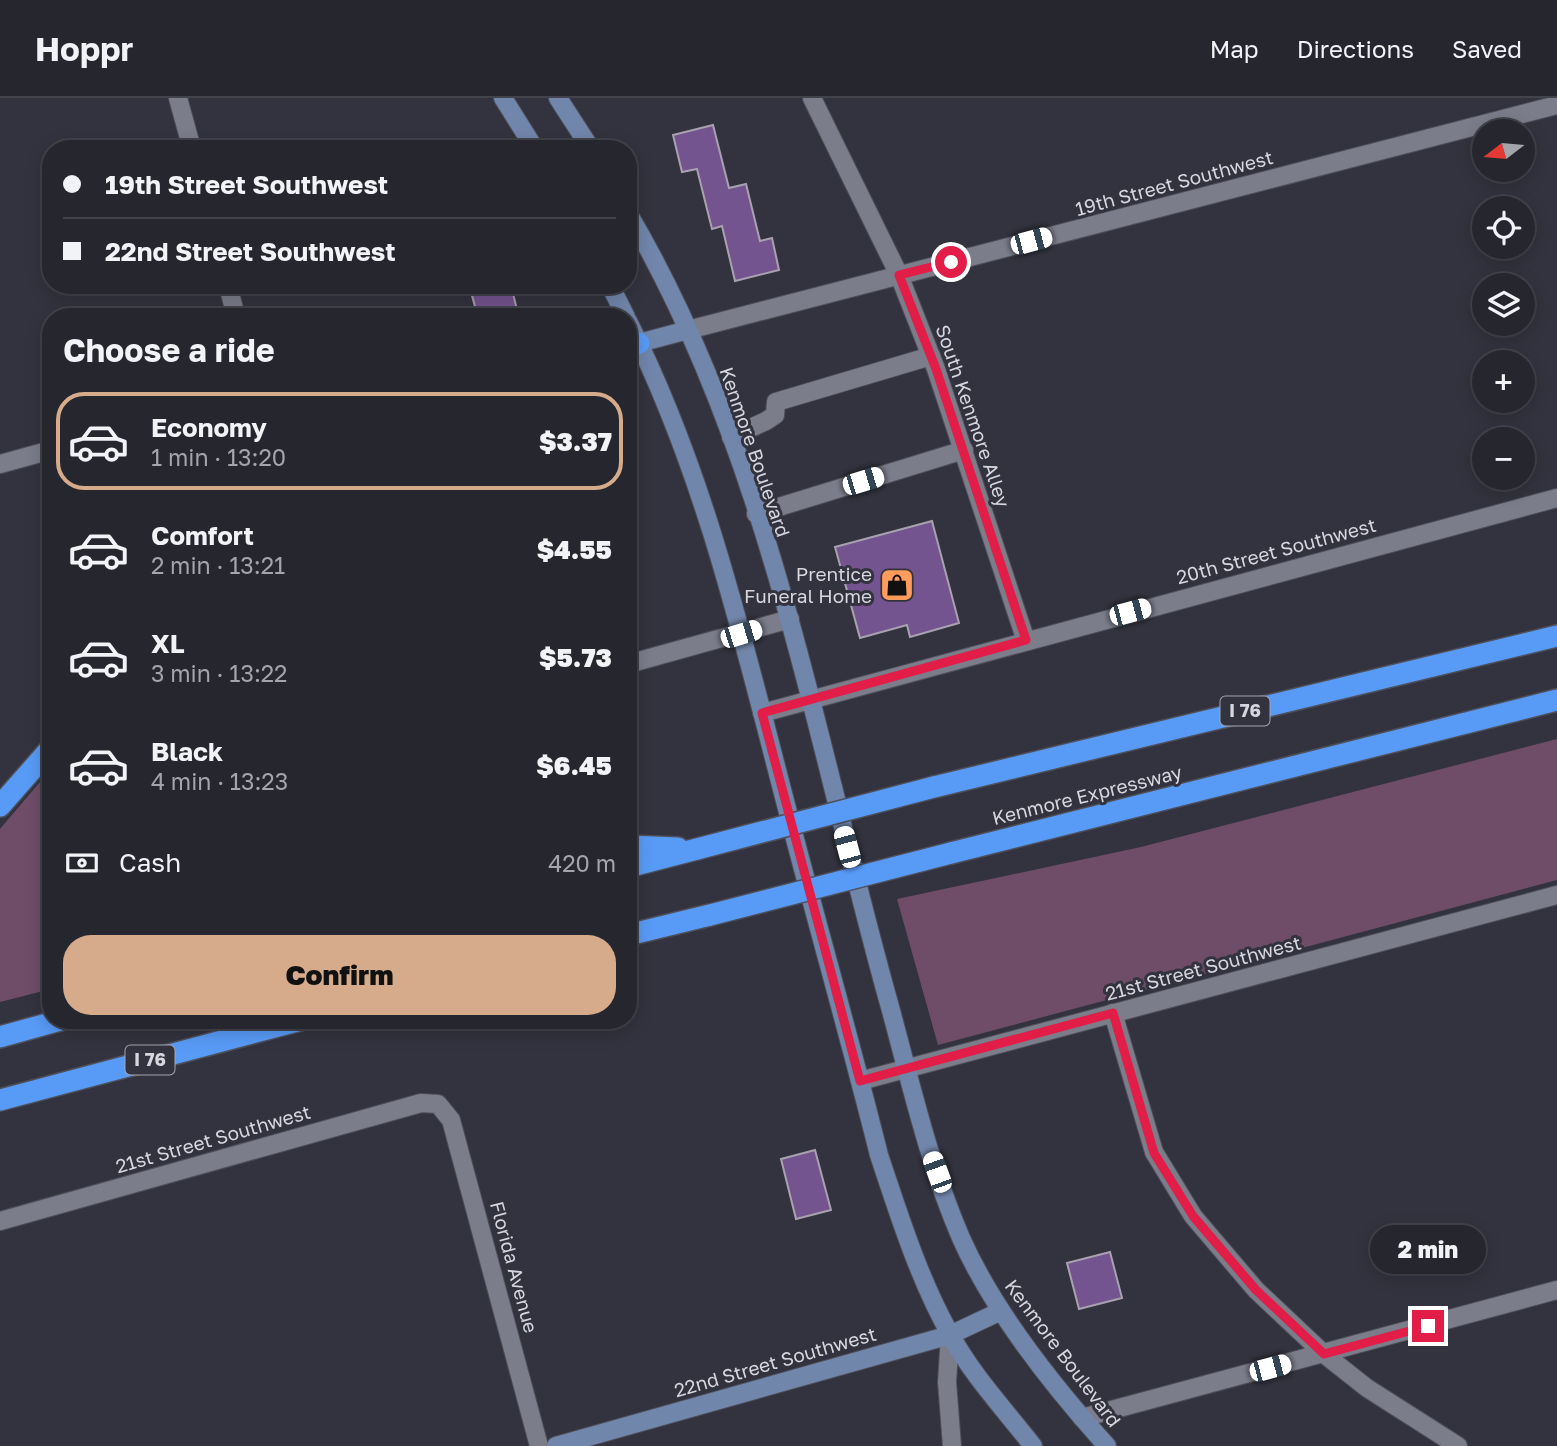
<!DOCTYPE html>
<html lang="en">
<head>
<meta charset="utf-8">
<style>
	:root { --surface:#26262f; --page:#32323b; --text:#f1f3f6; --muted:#a4a5aa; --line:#42434b; --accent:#d6ab8b }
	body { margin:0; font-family:"Golos Text",sans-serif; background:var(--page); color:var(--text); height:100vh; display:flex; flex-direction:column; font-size:26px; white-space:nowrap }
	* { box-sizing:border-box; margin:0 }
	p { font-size:23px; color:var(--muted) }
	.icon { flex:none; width:38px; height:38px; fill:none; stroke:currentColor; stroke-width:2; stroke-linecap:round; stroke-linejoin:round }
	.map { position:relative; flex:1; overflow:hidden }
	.panel { position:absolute; left:42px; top:210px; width:595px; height:721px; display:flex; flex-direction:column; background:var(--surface); border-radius:28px; box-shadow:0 4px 18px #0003,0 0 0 2px var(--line) }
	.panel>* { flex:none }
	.hud { position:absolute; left:42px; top:42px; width:595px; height:154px; border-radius:28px; box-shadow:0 4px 18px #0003,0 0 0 2px var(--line); display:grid; align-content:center; height:154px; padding:0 21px; background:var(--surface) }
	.needle { width:46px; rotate:254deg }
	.fabs { position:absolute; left:1472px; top:21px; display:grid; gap:14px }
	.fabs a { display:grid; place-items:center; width:63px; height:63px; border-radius:50%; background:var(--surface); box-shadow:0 4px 18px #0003,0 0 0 2px var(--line); font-size:35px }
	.end { position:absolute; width:32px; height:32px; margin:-16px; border:9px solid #e11d48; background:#fff; box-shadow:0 0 0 4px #fff }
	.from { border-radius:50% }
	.bubble { position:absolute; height:49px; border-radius:24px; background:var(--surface); box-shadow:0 4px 18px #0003,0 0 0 2px var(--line); font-size:23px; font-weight:800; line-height:49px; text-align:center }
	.car { position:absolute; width:21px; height:42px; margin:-21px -10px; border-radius:9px; box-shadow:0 0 5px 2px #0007; background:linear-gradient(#fff 24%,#345 0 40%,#fff 0 76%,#345 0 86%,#fff 0) }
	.hud b { display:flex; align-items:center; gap:24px; height:66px; font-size:26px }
	.hud b+b { border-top:2px solid var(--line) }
	.hud i { width:18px; height:18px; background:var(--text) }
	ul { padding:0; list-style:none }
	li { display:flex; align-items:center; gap:21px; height:98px; margin:0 14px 10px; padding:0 7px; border:4px solid transparent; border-radius:28px }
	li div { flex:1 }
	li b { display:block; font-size:26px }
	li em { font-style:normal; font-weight:800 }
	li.current { border-color:var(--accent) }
	li>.icon { width:63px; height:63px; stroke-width:1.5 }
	h2 { padding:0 21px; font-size:32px; line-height:84px }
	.pay { display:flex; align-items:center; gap:18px; height:77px; padding:0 21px; font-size:26px }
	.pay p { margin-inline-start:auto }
	.action { display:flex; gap:14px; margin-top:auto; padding:14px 21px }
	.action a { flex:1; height:80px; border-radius:28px; background:var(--accent); color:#111; font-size:28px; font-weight:800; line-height:80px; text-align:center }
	header { display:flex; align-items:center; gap:42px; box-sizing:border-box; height:98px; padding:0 35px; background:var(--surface); border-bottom:2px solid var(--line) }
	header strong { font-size:33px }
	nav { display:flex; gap:38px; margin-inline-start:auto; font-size:24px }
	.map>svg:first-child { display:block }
</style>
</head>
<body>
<header>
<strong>Hoppr</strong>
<nav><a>Map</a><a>Directions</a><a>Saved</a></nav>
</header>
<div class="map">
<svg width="1557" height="1348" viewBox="0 0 1557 1348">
	<rect width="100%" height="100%" fill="#33333f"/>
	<g fill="#6f4d68">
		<path d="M 1557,641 L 1557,782 L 938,947 L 897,801 L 1141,749 Z"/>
		<path d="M 51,671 L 51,891 L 0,904 L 0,731 Z"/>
	</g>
	<g fill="#74548f" stroke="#a8a1af" stroke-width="2">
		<path d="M 713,27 L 729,90 L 746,86 L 760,143 L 772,140 L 779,172 L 735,183 L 722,128 L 712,131 L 697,71 L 682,74 L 673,37 Z"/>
		<path d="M 469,187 L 511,187 L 517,212 L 478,219 Z"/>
		<path d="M 932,423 L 959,525 L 910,539 L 907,527 L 860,540 L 835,449 Z"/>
		<path d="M 815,1052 L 831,1112 L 796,1121 L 781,1061 Z"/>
		<path d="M 1110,1154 L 1122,1200 L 1079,1211 L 1067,1165 Z"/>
	</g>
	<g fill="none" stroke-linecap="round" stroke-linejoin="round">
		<g stroke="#4e4f5a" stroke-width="20">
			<g id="service">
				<path d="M 812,0 L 899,177 L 936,271 L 1026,543"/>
				<path d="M 731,339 L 766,323 L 775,317 L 776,304 L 931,258"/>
				<path d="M 756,416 L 964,352"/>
				<path d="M 1113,915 L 1154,1054 L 1193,1118 L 1256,1192 L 1324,1256 L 1367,1290 L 1458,1348"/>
			</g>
		</g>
		<g stroke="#4e4f5a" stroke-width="20">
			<g id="minor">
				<path d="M 178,0 L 192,51"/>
				<path d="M 228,187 L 236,219"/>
				<path d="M 688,232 L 1557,7"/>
				<path d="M 0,366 L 51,352"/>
				<path d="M 628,566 L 790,521"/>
				<path d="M 762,615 L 1557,400"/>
				<path d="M 860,983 L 1557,797"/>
				<path d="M 0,1123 L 421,1005 L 438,1006 L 451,1022 L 539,1348"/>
				<path d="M 950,1237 L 947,1284 L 952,1348"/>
				<path d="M 1082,1320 L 1557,1192"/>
			</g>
		</g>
		<g stroke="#4e4f5a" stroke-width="20">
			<g id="secondary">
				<path d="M 503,0 L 535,51"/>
				<path d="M 558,0 L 591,51"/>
				<path d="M 628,115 C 770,356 815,643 890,909 C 911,986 929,1066 961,1140 C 993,1212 1054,1289 1107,1348"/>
				<path d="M 610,187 L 626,219"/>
				<path d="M 628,223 C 704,373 742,538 784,699 C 815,819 849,937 879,1057 C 899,1117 919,1181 950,1236 C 972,1277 1005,1312 1033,1348"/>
				<path d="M 639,245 L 688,232"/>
				<path d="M 556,1348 L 950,1237 L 1001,1213"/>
			</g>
		</g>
		<g stroke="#4e4f5a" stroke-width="24">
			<g id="motorway">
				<path d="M 628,250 L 639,245"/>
				<path d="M 934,689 L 1557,538"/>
				<path d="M 0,708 L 51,650"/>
				<path d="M 628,748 L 678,750"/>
				<path d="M 951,755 L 1557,602"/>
				<path d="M 628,769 L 697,751"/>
				<path d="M 628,837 L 710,817"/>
				<path d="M 0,939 L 61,922"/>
				<path d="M 0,1002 L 301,922"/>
			</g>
		</g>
		<use href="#service" stroke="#7c7d8b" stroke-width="18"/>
		<use href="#minor" stroke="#7c7d8b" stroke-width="18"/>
		<use href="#secondary" stroke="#7186ab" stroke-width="18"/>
		<use href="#motorway" stroke="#589bf7" stroke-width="21"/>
		<g stroke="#4e4f5a" stroke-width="24" stroke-linecap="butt">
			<g id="motorway-bridge">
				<path d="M 697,751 L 934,689"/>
				<path d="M 710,817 L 951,755"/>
			</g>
		</g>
		<use href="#motorway-bridge" stroke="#589bf7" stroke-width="21"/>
	</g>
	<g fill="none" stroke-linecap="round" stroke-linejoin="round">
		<path stroke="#e11d48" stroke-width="9" d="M 951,164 L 899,177 L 936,271 L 1026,542 L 762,615 L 860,983 L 1113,915 L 1154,1055 L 1193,1118 L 1256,1192 L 1324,1256 L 1428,1228"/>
	</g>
	<defs>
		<g id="shop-square" transform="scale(1.75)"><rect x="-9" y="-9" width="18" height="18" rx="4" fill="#ff9b5b" stroke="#33333f"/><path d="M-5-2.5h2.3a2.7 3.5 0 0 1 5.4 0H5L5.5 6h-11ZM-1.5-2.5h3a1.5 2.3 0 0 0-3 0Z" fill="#111"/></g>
	</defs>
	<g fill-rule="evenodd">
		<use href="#shop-square" x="897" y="487"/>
	</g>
	<g text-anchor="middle" stroke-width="6" stroke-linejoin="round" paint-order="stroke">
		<g fill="#33333f" stroke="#a4a5ae" stroke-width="2">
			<rect x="1220.5" y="598.5" width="49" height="29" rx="5"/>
			<rect x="125.5" y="947.5" width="49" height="29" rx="5"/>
		</g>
		<g font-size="18" font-weight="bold" fill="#d5d6de">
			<text x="1245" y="619">I 76</text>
			<text x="150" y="968">I 76</text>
		</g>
		<g font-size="19" fill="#d5d6de" stroke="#33333f">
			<text transform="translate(1174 85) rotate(-15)" y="7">19th Street Southwest</text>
			<text transform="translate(973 318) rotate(71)" y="7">South Kenmore Alley</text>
			<text transform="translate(755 354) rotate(71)" y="7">Kenmore Boulevard</text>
			<text transform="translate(1276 453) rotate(-15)" y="7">20th Street Southwest</text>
			<text transform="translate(1087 697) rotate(-14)" y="7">Kenmore Expressway</text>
			<text transform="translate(1203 870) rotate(-15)" y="7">21st Street Southwest</text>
			<text transform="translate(213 1041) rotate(-16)" y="7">21st Street Southwest</text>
			<text transform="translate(514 1169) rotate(75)" y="7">Florida Avenue</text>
			<text transform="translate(1063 1255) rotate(53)" y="7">Kenmore Boulevard</text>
			<text transform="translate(775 1264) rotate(-16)" y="7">22nd Street Southwest</text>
		</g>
		<g font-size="19" fill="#d5d6de" stroke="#33333f" text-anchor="end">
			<text x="872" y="483">Prentice<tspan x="872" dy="22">Funeral Home</tspan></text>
		</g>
	</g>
</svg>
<div class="fabs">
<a><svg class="needle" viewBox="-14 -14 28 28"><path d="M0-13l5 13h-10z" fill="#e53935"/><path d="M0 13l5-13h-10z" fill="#a4a5aa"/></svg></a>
<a><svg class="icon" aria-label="locate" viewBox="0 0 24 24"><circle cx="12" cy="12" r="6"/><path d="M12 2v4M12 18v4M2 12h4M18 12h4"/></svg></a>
<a><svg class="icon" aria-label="layers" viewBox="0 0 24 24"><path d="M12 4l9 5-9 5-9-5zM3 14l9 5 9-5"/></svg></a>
<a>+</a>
<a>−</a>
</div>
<i class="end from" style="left:951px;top:164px"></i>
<i class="end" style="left:1428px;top:1228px"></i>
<div class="bubble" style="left:1370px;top:1127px;width:116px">2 min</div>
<i class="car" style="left:1031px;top:143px;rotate:75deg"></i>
<i class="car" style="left:863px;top:383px;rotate:73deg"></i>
<i class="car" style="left:1130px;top:514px;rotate:75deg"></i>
<i class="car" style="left:741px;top:536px;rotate:73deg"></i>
<i class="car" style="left:847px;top:749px;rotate:345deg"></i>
<i class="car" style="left:937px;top:1074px;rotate:340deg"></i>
<i class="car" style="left:1270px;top:1270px;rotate:75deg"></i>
<div class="hud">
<b><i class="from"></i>19th Street Southwest</b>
<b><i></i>22nd Street Southwest</b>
</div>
<section class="panel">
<h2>Choose a ride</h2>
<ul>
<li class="current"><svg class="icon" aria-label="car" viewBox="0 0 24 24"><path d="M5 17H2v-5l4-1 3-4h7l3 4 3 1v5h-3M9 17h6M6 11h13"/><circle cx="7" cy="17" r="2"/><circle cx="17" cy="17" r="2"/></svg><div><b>Economy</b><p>1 min · 13:20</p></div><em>$3.37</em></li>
<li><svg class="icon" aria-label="car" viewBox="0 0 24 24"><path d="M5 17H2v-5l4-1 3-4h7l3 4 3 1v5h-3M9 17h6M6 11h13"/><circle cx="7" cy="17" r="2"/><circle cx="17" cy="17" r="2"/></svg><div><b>Comfort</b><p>2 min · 13:21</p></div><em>$4.55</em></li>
<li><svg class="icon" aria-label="car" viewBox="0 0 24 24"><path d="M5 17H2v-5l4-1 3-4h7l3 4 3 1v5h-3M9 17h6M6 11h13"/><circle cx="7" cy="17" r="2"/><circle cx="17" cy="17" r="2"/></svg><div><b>XL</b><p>3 min · 13:22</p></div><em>$5.73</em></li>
<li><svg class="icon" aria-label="car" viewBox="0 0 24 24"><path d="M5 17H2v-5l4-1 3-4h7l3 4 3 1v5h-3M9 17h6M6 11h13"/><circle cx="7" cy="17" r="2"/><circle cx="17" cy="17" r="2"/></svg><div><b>Black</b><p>4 min · 13:23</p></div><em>$6.45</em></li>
</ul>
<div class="pay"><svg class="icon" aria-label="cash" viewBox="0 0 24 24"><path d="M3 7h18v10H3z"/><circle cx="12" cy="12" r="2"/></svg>Cash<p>420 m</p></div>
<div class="action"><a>Confirm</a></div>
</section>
</div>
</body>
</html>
